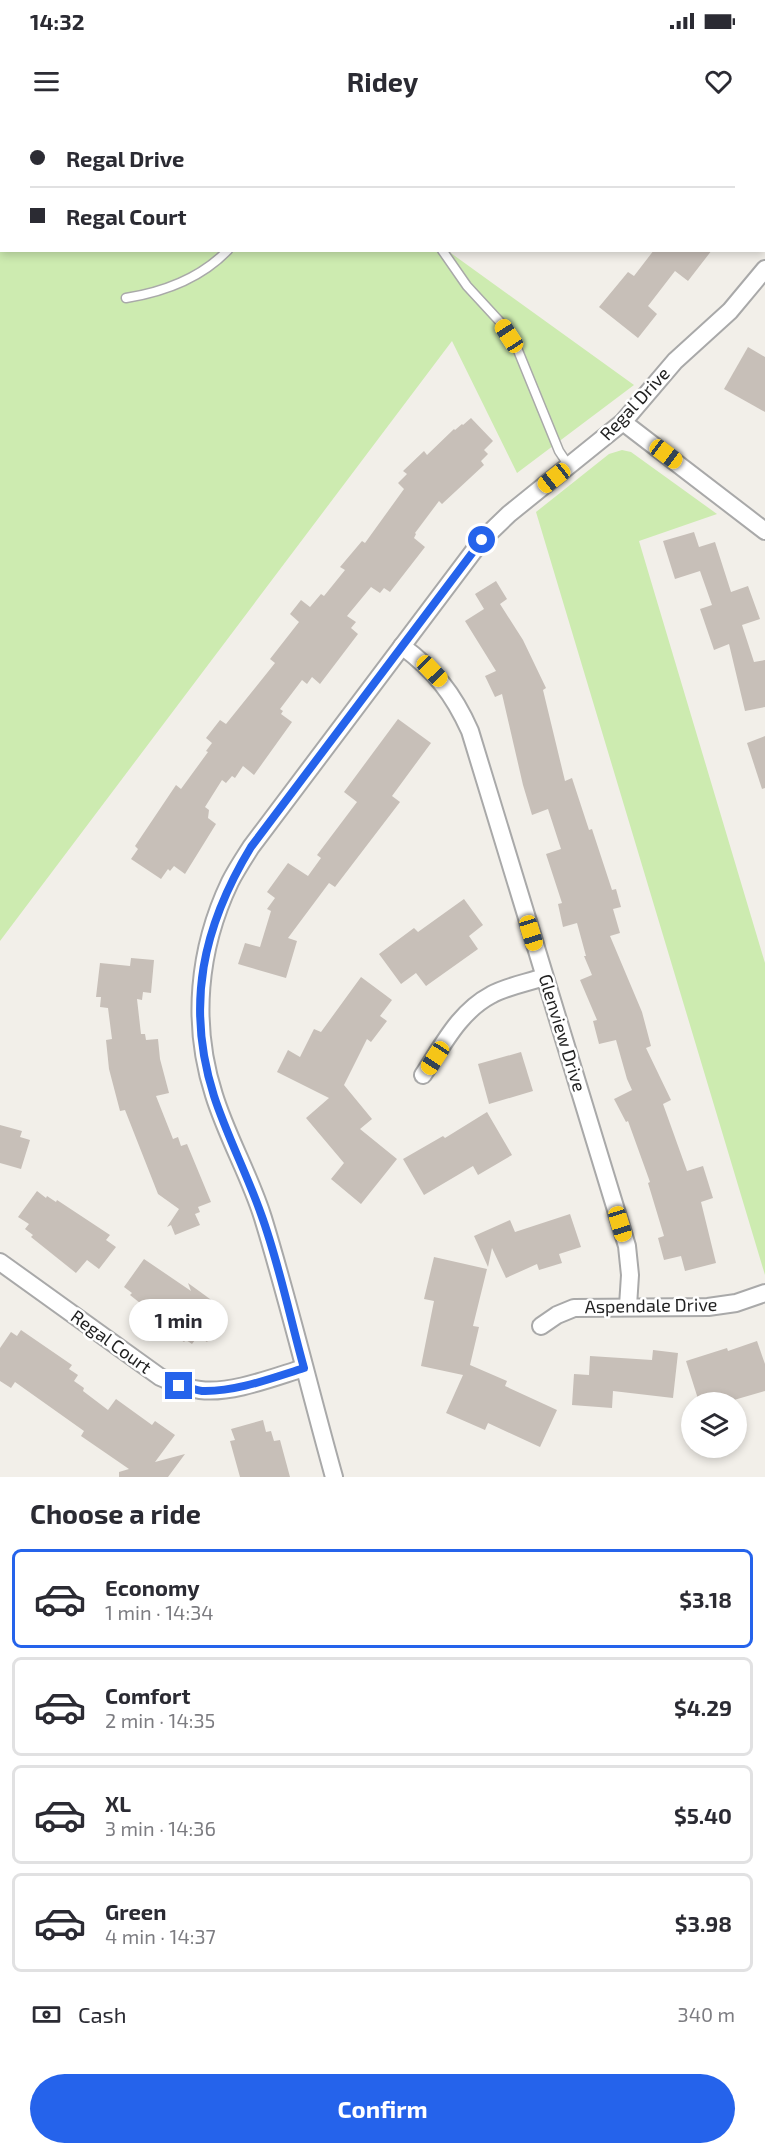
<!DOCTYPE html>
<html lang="en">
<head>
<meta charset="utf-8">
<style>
	:root { --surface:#fff; --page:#f2f2f3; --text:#2b2b33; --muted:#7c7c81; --line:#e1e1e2; --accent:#2563eb }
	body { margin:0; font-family:"Exo 2",sans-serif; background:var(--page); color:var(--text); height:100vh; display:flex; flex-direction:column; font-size:22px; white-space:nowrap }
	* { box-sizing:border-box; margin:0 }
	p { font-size:20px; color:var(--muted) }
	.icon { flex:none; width:33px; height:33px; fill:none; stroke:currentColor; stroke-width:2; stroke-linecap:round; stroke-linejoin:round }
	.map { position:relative; height:1357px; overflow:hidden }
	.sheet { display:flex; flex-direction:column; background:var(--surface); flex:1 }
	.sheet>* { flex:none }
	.top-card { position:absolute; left:0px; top:0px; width:765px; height:132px; box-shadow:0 3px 9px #0003; display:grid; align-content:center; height:132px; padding:0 30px; background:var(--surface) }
	.buttons { position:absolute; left:681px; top:1272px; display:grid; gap:12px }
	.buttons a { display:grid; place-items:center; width:66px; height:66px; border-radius:50%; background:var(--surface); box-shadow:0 3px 9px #0003; font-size:30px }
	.end { position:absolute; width:27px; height:27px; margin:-14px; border:8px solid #2563eb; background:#fff; box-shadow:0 0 0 3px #fff }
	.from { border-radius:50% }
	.bubble { position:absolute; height:42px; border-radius:21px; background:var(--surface); box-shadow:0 3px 9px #0003; font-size:20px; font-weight:700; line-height:42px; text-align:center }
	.car { position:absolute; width:18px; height:36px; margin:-18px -9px; border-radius:8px; box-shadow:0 0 4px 2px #0007; background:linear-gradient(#f5c518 24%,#345 0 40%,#f5c518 0 76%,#345 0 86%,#f5c518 0) }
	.top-card b { display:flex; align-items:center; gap:21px; height:57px; font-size:22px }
	.top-card b+b { border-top:2px solid var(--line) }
	.top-card i { width:15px; height:15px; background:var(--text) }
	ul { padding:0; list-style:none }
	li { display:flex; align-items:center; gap:18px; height:99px; margin:0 12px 9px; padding:0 18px; border:3px solid var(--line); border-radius:9px }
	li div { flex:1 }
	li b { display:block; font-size:22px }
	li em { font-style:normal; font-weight:700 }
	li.on { border-color:var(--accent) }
	li>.icon { width:54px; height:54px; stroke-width:1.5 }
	h2 { padding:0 30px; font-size:27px; line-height:72px }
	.pay { display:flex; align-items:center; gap:15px; height:66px; padding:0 30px; font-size:22px }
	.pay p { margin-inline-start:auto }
	.button { display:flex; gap:12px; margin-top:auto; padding:12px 30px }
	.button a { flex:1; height:69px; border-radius:36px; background:var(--accent); color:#fff; font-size:24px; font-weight:700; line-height:69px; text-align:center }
	.status { display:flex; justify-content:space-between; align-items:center; height:42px; padding:0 30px; background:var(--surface); direction:ltr }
	.status svg { height:16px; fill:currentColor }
	header { display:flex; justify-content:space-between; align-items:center; height:78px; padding:0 30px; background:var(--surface); font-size:27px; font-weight:700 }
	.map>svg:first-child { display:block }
</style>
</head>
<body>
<div class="status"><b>14:32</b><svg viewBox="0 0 49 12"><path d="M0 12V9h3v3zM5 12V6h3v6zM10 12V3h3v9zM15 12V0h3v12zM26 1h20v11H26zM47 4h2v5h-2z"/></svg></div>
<header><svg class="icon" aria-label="menu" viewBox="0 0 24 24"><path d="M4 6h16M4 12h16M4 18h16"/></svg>Ridey<svg class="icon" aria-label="heart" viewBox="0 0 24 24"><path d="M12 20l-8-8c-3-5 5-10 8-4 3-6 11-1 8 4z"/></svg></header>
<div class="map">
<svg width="765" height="1357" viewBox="0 0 765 1357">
	<rect width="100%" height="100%" fill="#f2efe9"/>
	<g fill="#cdebb0">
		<path d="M 0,0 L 347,0 L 348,1 L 2,2 L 2,130 L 448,131 L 634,265 L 517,353 L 452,221 L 0,821 Z"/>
		<path d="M 622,330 L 631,332 L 717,394 L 639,421 L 765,843 L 765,1155 L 536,392 L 609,334 Z"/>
	</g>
	<g fill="#c7bfb8">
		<path d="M 654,130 L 712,130 L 688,161 L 675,151 L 648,186 L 657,194 L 638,218 L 599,187 L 628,152 L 634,156 Z"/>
		<path d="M 748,227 L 765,237 L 765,292 L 724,269 Z"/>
		<path d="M 471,298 L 493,321 L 484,330 L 488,334 L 481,341 L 484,345 L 442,384 L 439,381 L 415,413 L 416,414 L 414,418 L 425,427 L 390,472 L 384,468 L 380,473 L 371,467 L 347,496 L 356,502 L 351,508 L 358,514 L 320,564 L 312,557 L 307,564 L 302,560 L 280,589 L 283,591 L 281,594 L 292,602 L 254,655 L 243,646 L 235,658 L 232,656 L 226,663 L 222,660 L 205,687 L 209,690 L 208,698 L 216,704 L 185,754 L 174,746 L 170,751 L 168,749 L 161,759 L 131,739 L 138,729 L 135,726 L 176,665 L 181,669 L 208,632 L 206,631 L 212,623 L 206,618 L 220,600 L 226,604 L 275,543 L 270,539 L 299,502 L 290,494 L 301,480 L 310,487 L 321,474 L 324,476 L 345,450 L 340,447 L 362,421 L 365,423 L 404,369 L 398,363 L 407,354 L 403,351 L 424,331 L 427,335 L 454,309 L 455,310 L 462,304 L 463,305 Z"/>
		<path d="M 694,412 L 699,427 L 715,422 L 731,472 L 748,466 L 760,499 L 742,505 L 754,542 L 765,540 L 765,587 L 745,591 L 729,524 L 714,530 L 700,489 L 712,485 L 700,451 L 675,459 L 663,421 Z"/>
		<path d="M 496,461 L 507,479 L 500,484 L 523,520 L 546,568 L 543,570 L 565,661 L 572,658 L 589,710 L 592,709 L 612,770 L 616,769 L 621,787 L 613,789 L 620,813 L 610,816 L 642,892 L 651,926 L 646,928 L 671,980 L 663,984 L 687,1051 L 703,1046 L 713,1078 L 701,1082 L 716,1143 L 685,1151 L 681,1136 L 664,1140 L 658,1118 L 664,1116 L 648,1063 L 650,1062 L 628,1001 L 626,1002 L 614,979 L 632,970 L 627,959 L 616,920 L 599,924 L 593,901 L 597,900 L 580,860 L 592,855 L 584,836 L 586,836 L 577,803 L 563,807 L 558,784 L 562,783 L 546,734 L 561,729 L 548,689 L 532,695 L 523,665 L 502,574 L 495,577 L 485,556 L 496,551 L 465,501 L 484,489 L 475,474 Z"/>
		<path d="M 398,599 L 431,623 L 392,676 L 400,682 L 335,767 L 329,763 L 288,818 L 297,821 L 286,858 L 238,844 L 245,823 L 260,827 L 271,791 L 267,789 L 275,778 L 267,772 L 288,743 L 308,756 L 321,738 L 317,735 L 357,682 L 344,672 Z"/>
		<path d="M 765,616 L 765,668 L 762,669 L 747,623 Z"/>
		<path d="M 464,779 L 483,805 L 469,816 L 478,829 L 426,866 L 416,853 L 401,864 L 379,834 L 414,808 L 418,812 Z"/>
		<path d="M 131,838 L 154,840 L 151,873 L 143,872 L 142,880 L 137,879 L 141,914 L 145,914 L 146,920 L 158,919 L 160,939 L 169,973 L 156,976 L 173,1019 L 178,1017 L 181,1026 L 187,1024 L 211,1082 L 198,1087 L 200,1092 L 195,1094 L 200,1105 L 175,1115 L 171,1105 L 167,1107 L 179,1089 L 158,1074 L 125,990 L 120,991 L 109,949 L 106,920 L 112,919 L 108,888 L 100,887 L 101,877 L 96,877 L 100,843 L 130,846 Z"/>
		<path d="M 361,857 L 392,880 L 380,896 L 387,901 L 371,922 L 367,919 L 344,965 L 372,999 L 360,1009 L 397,1039 L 361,1084 L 331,1059 L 344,1043 L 306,998 L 329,978 L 277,952 L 288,930 L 300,937 L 314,909 L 321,912 Z"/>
		<path d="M 521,932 L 533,971 L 489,984 L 478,944 Z"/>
		<path d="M 487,992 L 512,1035 L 478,1055 L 473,1046 L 424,1075 L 403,1039 L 443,1016 L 445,1018 Z"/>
		<path d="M 0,1005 L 22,1011 L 20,1017 L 30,1020 L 21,1049 L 0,1043 Z"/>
		<path d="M 37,1071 L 46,1078 L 47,1076 L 56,1082 L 57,1080 L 110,1115 L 106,1120 L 116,1127 L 99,1149 L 87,1140 L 76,1153 L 31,1117 L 33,1115 L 25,1109 L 29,1104 L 18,1097 Z"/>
		<path d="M 570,1094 L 581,1127 L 559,1134 L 562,1143 L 539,1150 L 537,1144 L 506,1158 L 492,1128 L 488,1147 L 474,1116 L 510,1100 L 515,1112 Z"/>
		<path d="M 434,1137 L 487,1149 L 473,1206 L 479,1207 L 470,1245 L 507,1261 L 505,1266 L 557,1290 L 540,1327 L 488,1303 L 485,1310 L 446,1293 L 463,1255 L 421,1246 L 434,1181 L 424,1179 Z"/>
		<path d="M 144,1139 L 191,1171 L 188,1163 L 221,1187 L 217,1192 L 225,1198 L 207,1222 L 198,1216 L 192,1224 L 186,1220 L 184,1222 L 155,1201 L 151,1207 L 132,1194 L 140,1183 L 130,1175 L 132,1173 L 124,1167 Z"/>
		<path d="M 21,1210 L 72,1245 L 69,1249 L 78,1255 L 74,1261 L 84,1268 L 83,1271 L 108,1290 L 116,1279 L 152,1305 L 155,1301 L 175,1315 L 155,1342 L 185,1334 L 168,1357 L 119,1357 L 119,1352 L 129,1349 L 81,1316 L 84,1311 L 15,1262 L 11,1268 L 0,1261 L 0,1228 L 11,1212 L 17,1216 Z"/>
		<path d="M 757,1221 L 765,1244 L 765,1271 L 727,1282 L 699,1282 L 686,1241 L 727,1228 L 728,1231 Z"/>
		<path d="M 653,1230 L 678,1233 L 673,1278 L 613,1271 L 612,1288 L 572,1285 L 574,1254 L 589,1255 L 590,1236 L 652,1240 Z"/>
		<path d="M 263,1300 L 266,1312 L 271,1311 L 274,1321 L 280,1320 L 290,1357 L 240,1357 L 230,1321 L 235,1320 L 231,1309 Z"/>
	</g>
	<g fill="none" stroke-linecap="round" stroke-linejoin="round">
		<g stroke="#a9a9a9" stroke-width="11">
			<g id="lane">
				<path d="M 365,0 L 366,2"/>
				<path d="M 339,2 L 340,0"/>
				<path d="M 564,2 L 566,0"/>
				<path d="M 442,130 L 467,166 L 502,204 L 517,228 L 559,331 L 569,346"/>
				<path d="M 126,178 C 164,172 200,159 228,130"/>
			</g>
		</g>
		<g stroke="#a9a9a9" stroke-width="20">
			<g id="street">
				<path d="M 623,302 L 765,411"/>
				<path d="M 402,526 C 435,551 453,573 470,611 L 627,1126 L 630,1155 L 628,1186"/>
				<path d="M 423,955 C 443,925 459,892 491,875 C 507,866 527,863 544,857"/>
				<path d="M 0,1142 L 160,1257 C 173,1263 185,1268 200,1270 C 232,1274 274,1257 304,1248"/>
				<path d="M 541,1206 L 557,1195 L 574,1188 L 708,1187 L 736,1183 L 765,1173"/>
				<path d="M 334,1357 C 310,1271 289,1183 263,1098 C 250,1056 227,1017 214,975 C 191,904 198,829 230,762 C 236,750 244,738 251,727 L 482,420 L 509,394 L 623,302 L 675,241 L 730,191 L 765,149"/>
			</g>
		</g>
		<use href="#lane" stroke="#fff" stroke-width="8"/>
		<use href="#street" stroke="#fff" stroke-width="16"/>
	</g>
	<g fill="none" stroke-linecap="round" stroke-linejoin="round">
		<path stroke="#2563eb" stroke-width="8" d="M 179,1266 C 187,1267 195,1270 202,1271 C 236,1272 272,1258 304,1248 C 290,1198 279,1143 261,1094 C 247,1054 227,1016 214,976 C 185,885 203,806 251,727 L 482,420"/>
	</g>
	<g text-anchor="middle" stroke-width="5" stroke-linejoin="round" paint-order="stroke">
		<g font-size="18" fill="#222" stroke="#fff">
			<text transform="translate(635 284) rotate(-47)" y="6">Regal Drive</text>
			<text transform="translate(562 913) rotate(73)" y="6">Glenview Drive</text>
			<text transform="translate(651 1186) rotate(-1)" y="6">Aspendale Drive</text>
			<text transform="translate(111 1222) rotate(36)" y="6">Regal Court</text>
		</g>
	</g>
</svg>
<div class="buttons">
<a><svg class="icon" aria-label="layers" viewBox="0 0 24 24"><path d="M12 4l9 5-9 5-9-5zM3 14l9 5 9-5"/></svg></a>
</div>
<i class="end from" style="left:482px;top:420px"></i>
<i class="end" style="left:179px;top:1266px"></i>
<div class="bubble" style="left:129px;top:1179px;width:99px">1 min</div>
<i class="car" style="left:509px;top:216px;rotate:327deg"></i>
<i class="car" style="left:666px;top:334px;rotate:127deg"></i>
<i class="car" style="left:554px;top:358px;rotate:232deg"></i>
<i class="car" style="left:432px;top:551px;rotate:136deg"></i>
<i class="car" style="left:531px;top:813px;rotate:163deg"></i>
<i class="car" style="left:435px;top:938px;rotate:213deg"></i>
<i class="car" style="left:620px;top:1104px;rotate:163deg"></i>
<div class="top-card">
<b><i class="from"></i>Regal Drive</b>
<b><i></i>Regal Court</b>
</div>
</div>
<section class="sheet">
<h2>Choose a ride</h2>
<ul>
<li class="on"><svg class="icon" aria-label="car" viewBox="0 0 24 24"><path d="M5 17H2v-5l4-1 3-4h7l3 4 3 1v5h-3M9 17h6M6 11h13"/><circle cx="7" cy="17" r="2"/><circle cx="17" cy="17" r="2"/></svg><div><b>Economy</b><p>1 min · 14:34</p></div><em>$3.18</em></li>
<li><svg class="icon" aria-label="car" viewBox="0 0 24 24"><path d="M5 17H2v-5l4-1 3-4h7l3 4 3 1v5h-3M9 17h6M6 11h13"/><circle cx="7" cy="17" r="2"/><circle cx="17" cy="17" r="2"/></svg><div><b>Comfort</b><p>2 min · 14:35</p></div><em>$4.29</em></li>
<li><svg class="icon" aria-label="car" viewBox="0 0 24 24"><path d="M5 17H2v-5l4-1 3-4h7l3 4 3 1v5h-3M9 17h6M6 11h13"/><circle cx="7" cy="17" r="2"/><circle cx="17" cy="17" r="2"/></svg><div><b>XL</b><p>3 min · 14:36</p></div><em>$5.40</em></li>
<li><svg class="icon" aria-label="car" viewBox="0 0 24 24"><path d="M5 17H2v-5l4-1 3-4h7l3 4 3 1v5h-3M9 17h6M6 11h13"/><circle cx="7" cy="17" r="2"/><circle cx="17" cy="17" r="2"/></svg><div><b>Green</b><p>4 min · 14:37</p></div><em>$3.98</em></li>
</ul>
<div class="pay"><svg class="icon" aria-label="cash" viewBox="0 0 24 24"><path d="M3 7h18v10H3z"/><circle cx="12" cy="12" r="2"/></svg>Cash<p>340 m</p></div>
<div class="button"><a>Confirm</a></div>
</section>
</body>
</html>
